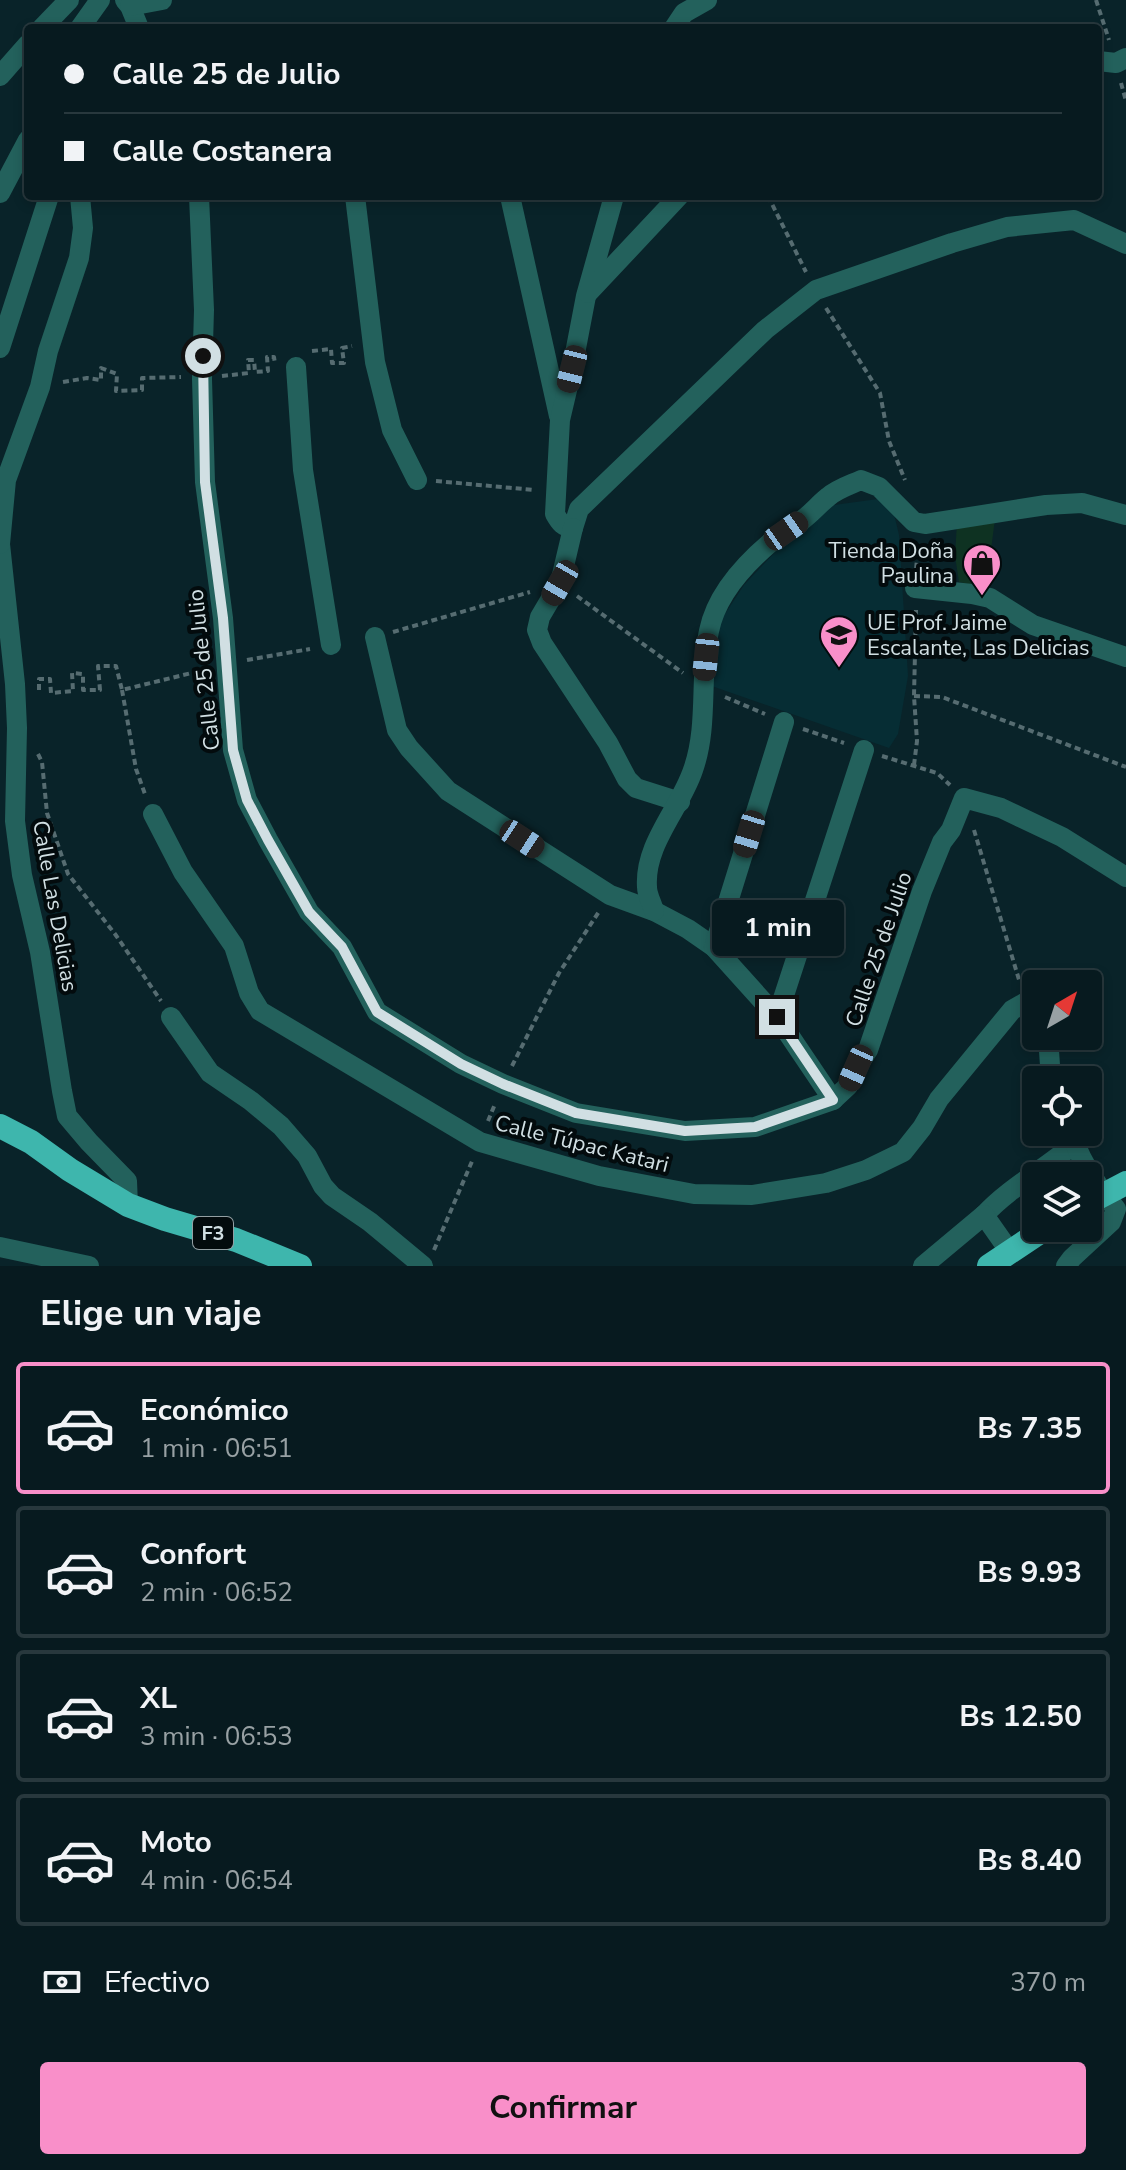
<!DOCTYPE html>
<html lang="es">
<head>
<meta charset="utf-8">
<style>
	:root { --surface:#071a1f; --page:#15272c; --text:#f1f3f6; --muted:#98a1a4; --line:#28383d; --accent:#f98fc9 }
	body { margin:0; font-family:"Nunito Sans",sans-serif; background:var(--page); color:var(--text); height:100vh; display:flex; flex-direction:column; font-size:30px; white-space:nowrap }
	* { box-sizing:border-box; margin:0 }
	p { font-size:26px; color:var(--muted) }
	.icon { flex:none; width:44px; height:44px; fill:none; stroke:currentColor; stroke-width:2; stroke-linecap:round; stroke-linejoin:round }
	.map { position:relative; height:1266px; overflow:hidden }
	.details { display:flex; flex-direction:column; background:var(--surface); flex:1 }
	.details>* { flex:none }
	.top-card { position:absolute; left:24px; top:24px; width:1078px; height:176px; border-radius:8px; box-shadow:0 4px 12px #0003,0 0 0 2px var(--line); display:grid; align-content:center; height:176px; padding:0 40px; background:var(--surface) }
	.needle { width:52px; rotate:39deg }
	.fabs { position:absolute; left:1022px; top:970px; display:grid; gap:16px }
	.fabs a { display:grid; place-items:center; width:80px; height:80px; border-radius:8px; background:var(--surface); box-shadow:0 4px 12px #0003,0 0 0 2px var(--line); font-size:40px }
	.end { position:absolute; width:36px; height:36px; margin:-18px; border:10px solid #d1dfe3; background:#111; box-shadow:0 0 0 4px #111 }
	.from { border-radius:50% }
	.bubble { position:absolute; height:56px; border-radius:8px; background:var(--surface); box-shadow:0 4px 12px #0003,0 0 0 2px var(--line); font-size:26px; font-weight:700; line-height:56px; text-align:center }
	.car { position:absolute; width:24px; height:48px; margin:-24px -12px; border-radius:10px; box-shadow:0 0 6px 2px #0007; background:linear-gradient(#222 24%,#8ab4d8 0 40%,#222 0 76%,#8ab4d8 0 86%,#222 0) }
	.top-card b { display:flex; align-items:center; gap:28px; height:76px; font-size:30px }
	.top-card b+b { border-top:2px solid var(--line) }
	.top-card i { width:20px; height:20px; background:var(--text) }
	ul { padding:0; list-style:none }
	li { display:flex; align-items:center; gap:24px; height:132px; margin:0 16px 12px; padding:0 24px; border:4px solid var(--line); border-radius:8px }
	li div { flex:1 }
	li b { display:block; font-size:30px }
	li em { font-style:normal; font-weight:700 }
	li.selected { border-color:var(--accent) }
	li>.icon { width:72px; height:72px; stroke-width:1.5 }
	h2 { padding:0 40px; font-size:36px; line-height:96px }
	.pay { display:flex; align-items:center; gap:20px; height:88px; padding:0 40px; font-size:30px }
	.pay p { margin-inline-start:auto }
	.cta { display:flex; gap:16px; margin-top:auto; padding:16px 40px }
	.cta a { flex:1; height:92px; border-radius:8px; background:var(--accent); color:#111; font-size:32px; font-weight:700; line-height:92px; text-align:center }
	.map>svg:first-child { display:block }
</style>
</head>
<body>
<div class="map">
<svg width="1126" height="1266" viewBox="0 0 1126 1266">
	<rect width="100%" height="100%" fill="#092329"/>
	<path fill="#062d34" d="M 878,499 L 894,514 L 899,535 L 908,676 L 898,734 L 889,748 L 703,683 L 719,623 L 744,585 L 778,549 L 834,505 Z"/>
	<path fill="#0e3222" d="M 995,519 L 986,588 L 959,582 L 955,556 L 957,523 Z"/>
	<g fill="none" stroke-linecap="round" stroke-linejoin="round">
		<g stroke="#566c71" stroke-width="4" stroke-dasharray="6 4" stroke-linecap="butt">
			<path d="M 1096,0 L 1109,40"/>
			<path d="M 1121,83 L 1126,101"/>
			<path d="M 768,196 L 806,272"/>
			<path d="M 826,308 L 880,393 L 889,441 L 905,480"/>
			<path d="M 312,351 L 331,349 L 332,363 L 344,363 L 342,348 L 352,346"/>
			<path d="M 222,376 L 249,373 L 248,360 L 254,360 L 255,372 L 268,371 L 267,357 L 274,357 L 275,364"/>
			<path d="M 63,382 L 87,378 L 101,380 L 101,368 L 117,374 L 116,391 L 142,390 L 142,378 L 181,377"/>
			<path d="M 436,481 L 534,490"/>
			<path d="M 914,543 L 917,559 L 916,570"/>
			<path d="M 577,596 L 683,673"/>
			<path d="M 393,632 L 530,592"/>
			<path d="M 247,660 L 310,649"/>
			<path d="M 39,690 L 39,679 L 50,679 L 51,693 L 73,691 L 72,673 L 83,674 L 83,690 L 100,690 L 98,666 L 116,666 L 122,690 L 208,669"/>
			<path d="M 122,690 L 136,769 L 146,797"/>
			<path d="M 914,696 L 942,697 L 1126,767"/>
			<path d="M 725,697 L 765,714"/>
			<path d="M 803,729 L 844,743"/>
			<path d="M 38,754 L 42,762 L 47,813 L 68,874 L 115,934 L 161,1001"/>
			<path d="M 882,756 L 937,773 L 950,785"/>
			<path d="M 914,765 L 917,741 L 914,696 L 916,610"/>
			<path d="M 974,830 L 1020,983"/>
			<path d="M 512,1066 L 559,973 L 600,910"/>
			<path d="M 488,1121 L 495,1104"/>
			<path d="M 434,1250 L 473,1159"/>
		</g>
		<g stroke="#23615c" stroke-width="20">
			<path d="M 125,0 L 130,6 L 139,28"/>
			<path d="M 130,6 L 162,0"/>
			<path d="M 42,28 L 69,0"/>
			<path d="M 80,28 L 100,0"/>
			<path d="M 674,28 L 684,13 L 707,0"/>
			<path d="M 1098,61 L 1116,63 L 1126,58"/>
			<path d="M 0,76 L 28,44"/>
			<path d="M 0,193 L 28,140"/>
			<path d="M 199,196 L 204,310 L 202,379 L 205,482 L 223,618 L 233,750 L 247,800 L 268,840 L 309,912 L 342,947 L 377,1012 L 461,1064 L 503,1084 L 576,1113 L 685,1131 L 755,1127 L 833,1100 L 848,1086 L 856,1068 L 868,1050 L 922,891 L 942,842 L 951,830 L 964,798 L 1001,808 L 1062,837 L 1126,877"/>
			<path d="M 355,196 L 375,362 L 392,430 L 417,480"/>
			<path d="M 510,196 L 559,416"/>
			<path d="M 614,196 L 586,296 L 572,369 L 560,420 L 555,514 C 560,523 563,527 573,528 L 579,509 L 765,330 L 816,290 L 952,243 L 1007,227 L 1074,220 L 1126,244"/>
			<path d="M 588,293 L 679,196"/>
			<path d="M 0,348 L 49,196"/>
			<path d="M 296,367 L 303,470 L 331,645"/>
			<path d="M 573,528 L 560,583 L 540,617 L 537,630 L 542,643 L 608,743 L 627,779 L 636,788 L 680,802"/>
			<path d="M 0,544 L 15,684 L 17,728 L 15,821 L 22,875 L 40,952 L 62,1091 L 67,1116 L 89,1142 L 127,1181 L 128,1205"/>
			<path d="M 0,544 L 6,480 L 40,387 L 48,351 L 79,258 L 83,228 L 80,196"/>
			<path d="M 915,588 L 972,594 L 990,598 L 1033,625 L 1126,657"/>
			<path d="M 375,637 L 397,730 L 409,748 L 448,791 L 610,895 L 654,911 L 688,929 L 714,947 L 777,1017 L 833,1100"/>
			<path d="M 153,814 L 183,872 L 234,946 L 249,993 L 260,1011 L 480,1142 L 599,1176 L 694,1194 L 752,1195 L 826,1183 L 866,1170 L 903,1152 L 922,1128 L 939,1099 L 1012,1010 L 1026,1002 L 1036,1005"/>
			<path d="M 654,911 C 652,903 647,895 647,887 C 644,844 680,809 693,770 C 709,725 699,676 709,631 C 716,596 745,564 771,542 C 780,534 791,529 801,521 C 811,514 819,504 828,497 C 837,489 850,485 861,480 L 879,487 L 914,522 L 925,524 L 1046,505 L 1082,503 L 1126,515"/>
			<path d="M 714,947 L 784,722"/>
			<path d="M 171,1017 L 210,1073 L 251,1101 L 281,1126 L 307,1156 L 323,1186 L 332,1196 L 370,1222 L 423,1266"/>
			<path d="M 777,1017 L 864,750"/>
			<path d="M 1048,1036 L 1051,1080"/>
			<path d="M 984,1215 C 1010,1187 1045,1169 1074,1144"/>
			<path d="M 0,1247 L 89,1266"/>
			<path d="M 923,1266 L 984,1215 L 1010,1252"/>
			<path d="M 1066,1266 L 1072,1258 L 1111,1222 L 1116,1209 C 1100,1189 1077,1158 1072,1132"/>
		</g>
		<g stroke="#3eb6ad" stroke-width="24">
			<path d="M 0,1126 L 31,1142 L 70,1170 L 128,1205 L 165,1219 L 236,1240 L 300,1266"/>
			<path d="M 1088,1203 L 1126,1183"/>
			<path d="M 989,1266 L 1046,1228"/>
		</g>
	</g>
	<g fill="none" stroke-linecap="round" stroke-linejoin="round">
		<path stroke="#d1dfe3" stroke-width="10" d="M 203,356 L 205,482 L 223,618 L 233,750 L 247,800 L 268,840 L 309,912 L 342,947 L 377,1012 L 461,1064 L 503,1084 L 576,1113 L 685,1131 L 755,1127 L 833,1100 L 777,1017"/>
	</g>
	<defs>
		<g id="shop-pin" transform="scale(2)"><path d="M0 17L-7.5 6A9.5 9.5 0 1 1 7.5 6Z" fill="#f98fc9" stroke="#030b0d"/><path d="M-5-2.5h2.3a2.7 3.5 0 0 1 5.4 0H5L5.5 6h-11ZM-1.5-2.5h3a1.5 2.3 0 0 0-3 0Z" fill="#111"/></g>
		<g id="school-pin" transform="scale(2)"><path d="M0 17L-7.5 6A9.5 9.5 0 1 1 7.5 6Z" fill="#f98fc9" stroke="#030b0d"/><path d="M0-5L7-2L0 1L-7-2ZM-4 1L0 2.5L4 1V4Q0 6-4 4Z" fill="#111"/></g>
	</defs>
	<g fill-rule="evenodd">
		<use href="#shop-pin" x="982" y="563"/>
		<use href="#school-pin" x="839" y="635"/>
	</g>
	<g text-anchor="middle" stroke-width="8" stroke-linejoin="round" paint-order="stroke">
		<rect fill="#030b0d" stroke="#939fa3" stroke-width="2" x="193" y="1217" width="40" height="32" rx="6"/>
		<g font-size="20" font-weight="bold" fill="#d1dfe3">
			<text x="213" y="1240">F3</text>
		</g>
		<g font-size="22" fill="#d1dfe3" stroke="#030b0d" text-anchor="end">
			<text x="954" y="558">Tienda Doña<tspan x="954" dy="25">Paulina</tspan></text>
			<text x="867" y="630" text-anchor="start">UE Prof. Jaime<tspan x="867" dy="25">Escalante, Las Delicias</tspan></text>
		</g>
		<g font-size="22" fill="#d1dfe3" stroke="#030b0d">
			<text transform="translate(203 670) rotate(-96)" y="8">Calle 25 de Julio</text>
			<text transform="translate(56 906) rotate(80)" y="8">Calle Las Delicias</text>
			<text transform="translate(878 949) rotate(-71)" y="8">Calle 25 de Julio</text>
			<text transform="translate(582 1143) rotate(14)" y="8">Calle Túpac Katari</text>
		</g>
	</g>
</svg>
<div class="fabs">
<a><svg class="needle" viewBox="-14 -14 28 28"><path d="M0-13l5 13h-10z" fill="#e53935"/><path d="M0 13l5-13h-10z" fill="#98a1a4"/></svg></a>
<a><svg class="icon" aria-label="locate" viewBox="0 0 24 24"><circle cx="12" cy="12" r="6"/><path d="M12 2v4M12 18v4M2 12h4M18 12h4"/></svg></a>
<a><svg class="icon" aria-label="layers" viewBox="0 0 24 24"><path d="M12 4l9 5-9 5-9-5zM3 14l9 5 9-5"/></svg></a>
</div>
<i class="end from" style="left:203px;top:356px"></i>
<i class="end" style="left:777px;top:1017px"></i>
<div class="bubble" style="left:712px;top:900px;width:132px">1 min</div>
<i class="car" style="left:572px;top:369px;rotate:194deg"></i>
<i class="car" style="left:786px;top:531px;rotate:55deg"></i>
<i class="car" style="left:560px;top:583px;rotate:210deg"></i>
<i class="car" style="left:706px;top:657px;rotate:186deg"></i>
<i class="car" style="left:749px;top:834px;rotate:197deg"></i>
<i class="car" style="left:522px;top:839px;rotate:123deg"></i>
<i class="car" style="left:856px;top:1068px;rotate:204deg"></i>
<div class="top-card">
<b><i class="from"></i>Calle 25 de Julio</b>
<b><i></i>Calle Costanera</b>
</div>
</div>
<section class="details">
<h2>Elige un viaje</h2>
<ul>
<li class="selected"><svg class="icon" aria-label="car" viewBox="0 0 24 24"><path d="M5 17H2v-5l4-1 3-4h7l3 4 3 1v5h-3M9 17h6M6 11h13"/><circle cx="7" cy="17" r="2"/><circle cx="17" cy="17" r="2"/></svg><div><b>Económico</b><p>1 min · 06:51</p></div><em>Bs 7.35</em></li>
<li><svg class="icon" aria-label="car" viewBox="0 0 24 24"><path d="M5 17H2v-5l4-1 3-4h7l3 4 3 1v5h-3M9 17h6M6 11h13"/><circle cx="7" cy="17" r="2"/><circle cx="17" cy="17" r="2"/></svg><div><b>Confort</b><p>2 min · 06:52</p></div><em>Bs 9.93</em></li>
<li><svg class="icon" aria-label="car" viewBox="0 0 24 24"><path d="M5 17H2v-5l4-1 3-4h7l3 4 3 1v5h-3M9 17h6M6 11h13"/><circle cx="7" cy="17" r="2"/><circle cx="17" cy="17" r="2"/></svg><div><b>XL</b><p>3 min · 06:53</p></div><em>Bs 12.50</em></li>
<li><svg class="icon" aria-label="car" viewBox="0 0 24 24"><path d="M5 17H2v-5l4-1 3-4h7l3 4 3 1v5h-3M9 17h6M6 11h13"/><circle cx="7" cy="17" r="2"/><circle cx="17" cy="17" r="2"/></svg><div><b>Moto</b><p>4 min · 06:54</p></div><em>Bs 8.40</em></li>
</ul>
<div class="pay"><svg class="icon" aria-label="cash" viewBox="0 0 24 24"><path d="M3 7h18v10H3z"/><circle cx="12" cy="12" r="2"/></svg>Efectivo<p>370 m</p></div>
<div class="cta"><a>Confirmar</a></div>
</section>
</body>
</html>
